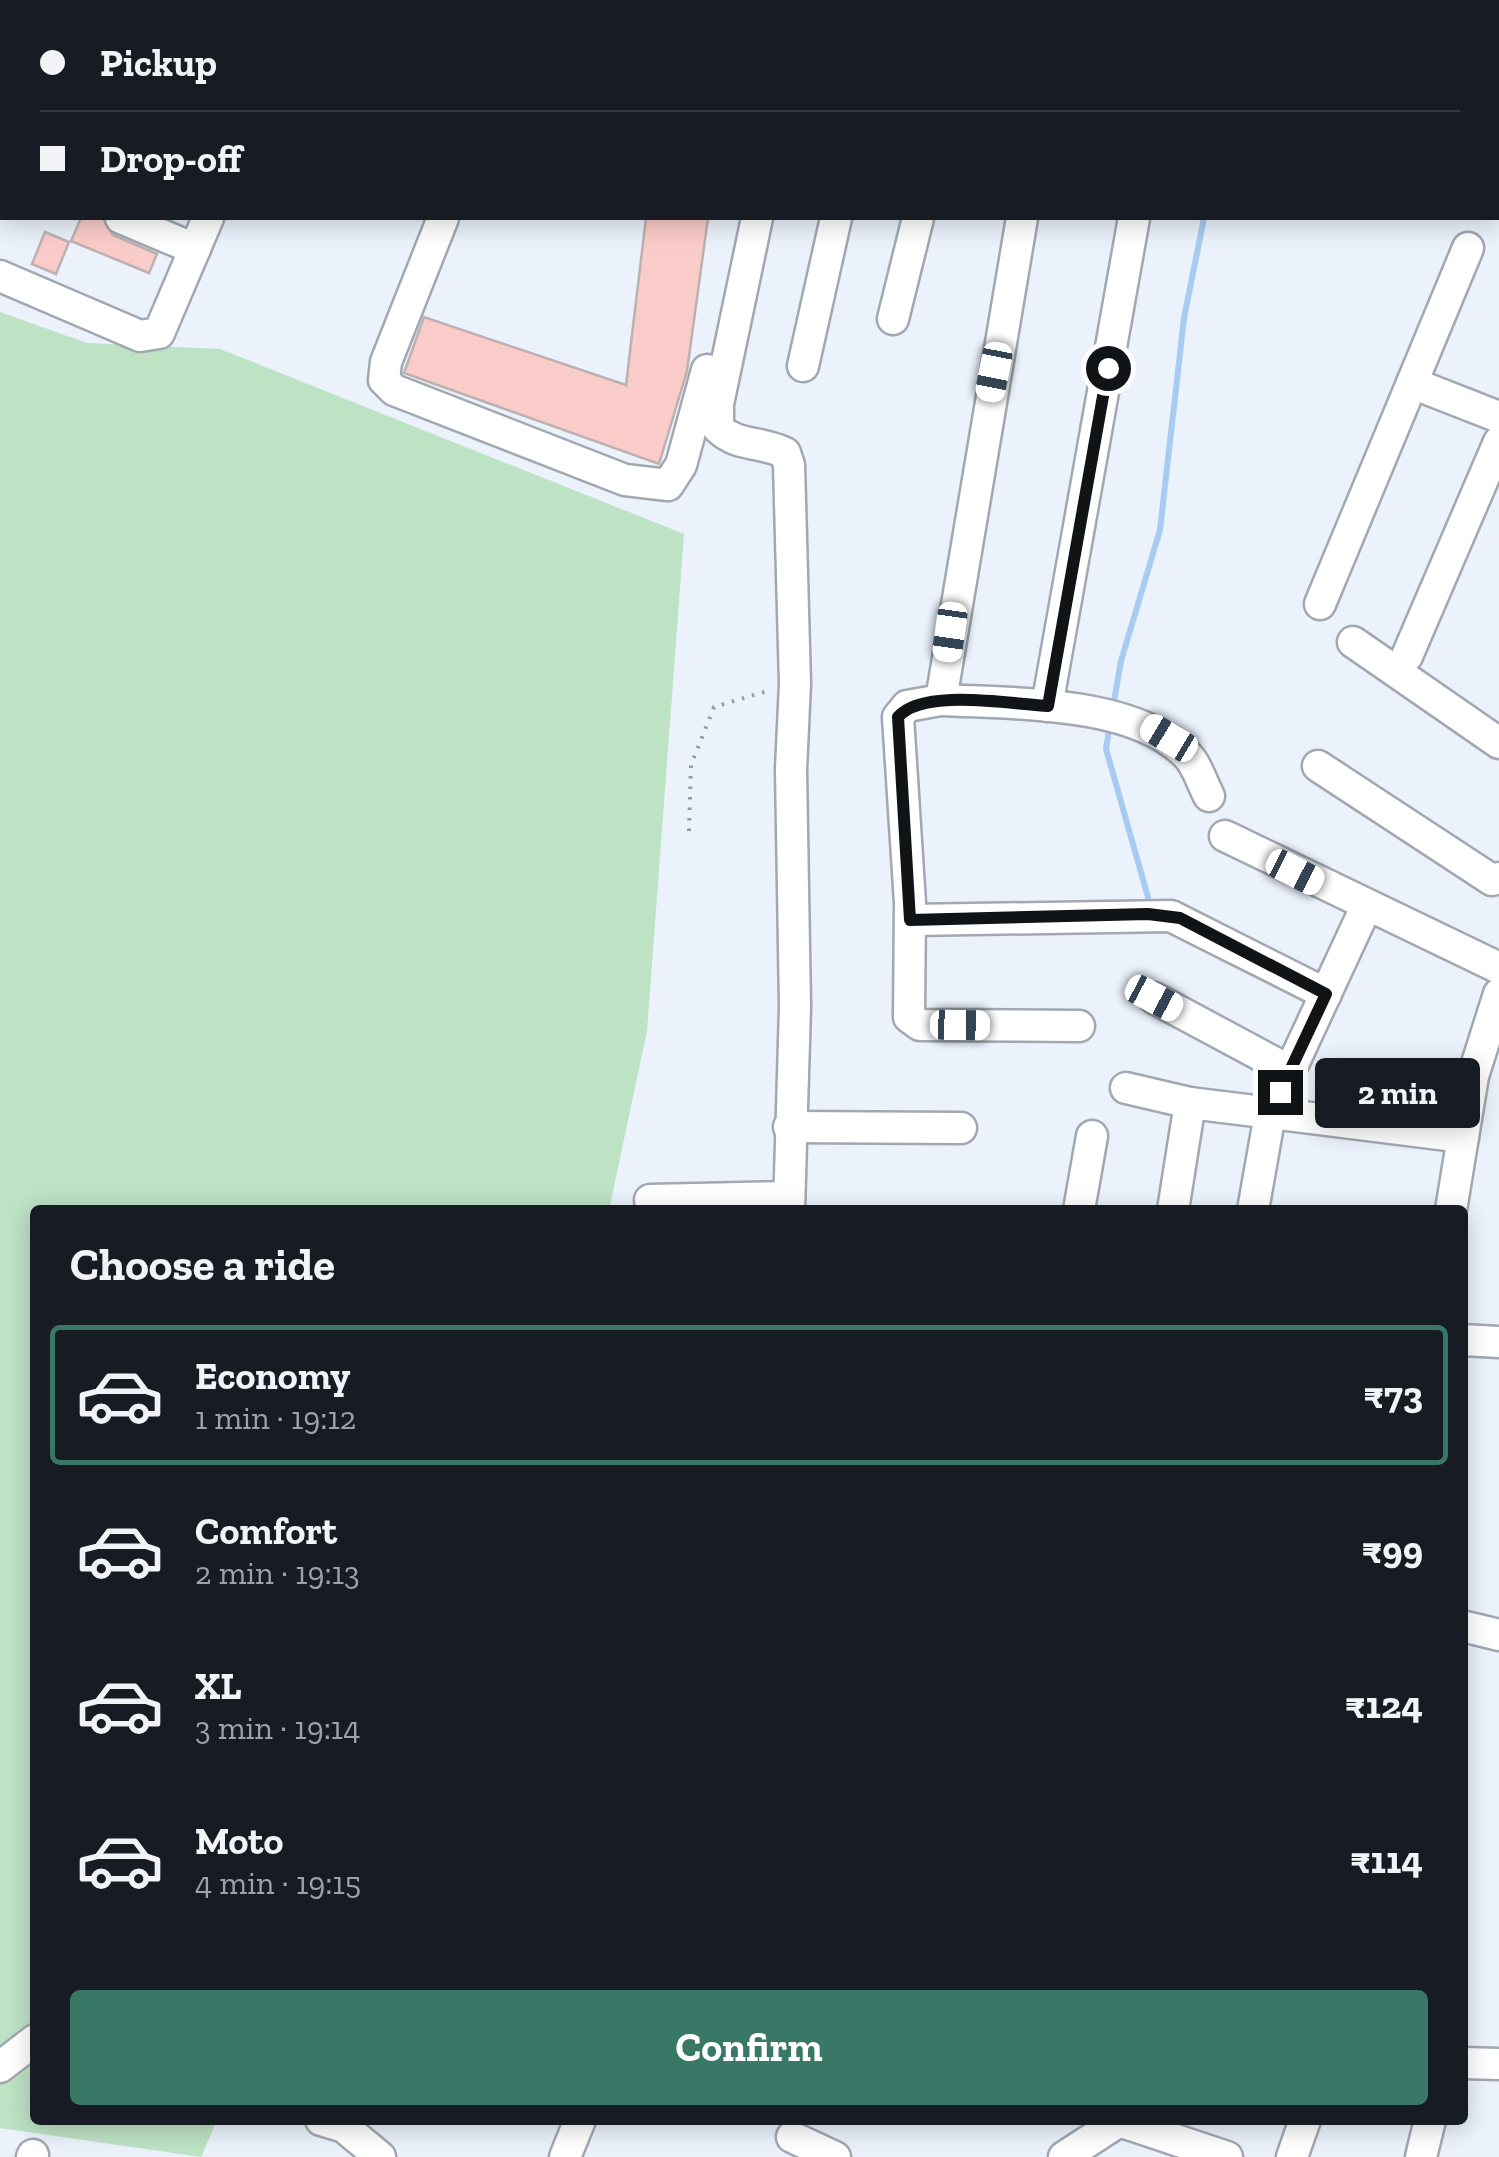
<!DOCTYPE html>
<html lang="en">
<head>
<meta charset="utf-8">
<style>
	:root { --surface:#171b24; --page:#242831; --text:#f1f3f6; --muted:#9ea1a6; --line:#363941; --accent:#397866 }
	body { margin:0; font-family:"Zilla Slab",serif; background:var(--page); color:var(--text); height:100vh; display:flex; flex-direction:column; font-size:38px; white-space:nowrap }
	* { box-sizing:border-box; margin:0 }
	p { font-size:32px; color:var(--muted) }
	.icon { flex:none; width:55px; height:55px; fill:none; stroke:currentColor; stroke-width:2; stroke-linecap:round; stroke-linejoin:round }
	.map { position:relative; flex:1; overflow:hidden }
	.sheet { position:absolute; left:30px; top:1205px; width:1438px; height:920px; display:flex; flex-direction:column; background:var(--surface); border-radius:10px; box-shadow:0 5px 25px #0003 }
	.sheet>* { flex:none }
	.top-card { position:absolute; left:0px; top:0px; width:1500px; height:220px; box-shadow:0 5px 25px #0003; display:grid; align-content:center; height:220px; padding:0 40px; background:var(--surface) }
	.end { position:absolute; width:45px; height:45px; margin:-22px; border:12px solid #111417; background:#fff; box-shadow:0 0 0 5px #fff }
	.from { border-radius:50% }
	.bubble { position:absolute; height:70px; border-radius:10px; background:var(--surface); box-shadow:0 5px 25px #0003; font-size:32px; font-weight:700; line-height:70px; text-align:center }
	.car { position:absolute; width:30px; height:60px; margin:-30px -15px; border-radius:12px; box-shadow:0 0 8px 2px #0007; background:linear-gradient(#fff 24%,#345 0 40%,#fff 0 76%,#345 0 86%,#fff 0) }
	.top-card b { display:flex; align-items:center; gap:35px; height:95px; font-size:38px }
	.top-card b+b { border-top:2px solid var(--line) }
	.top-card i { width:25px; height:25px; background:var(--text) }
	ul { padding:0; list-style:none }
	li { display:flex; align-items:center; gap:30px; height:140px; margin:0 20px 15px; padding:0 20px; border:5px solid transparent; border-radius:10px }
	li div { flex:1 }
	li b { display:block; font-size:38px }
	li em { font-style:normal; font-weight:700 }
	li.active { border-color:var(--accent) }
	li>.icon { width:90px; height:90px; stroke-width:1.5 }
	h2 { padding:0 40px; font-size:45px; line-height:120px }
	.cta { display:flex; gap:20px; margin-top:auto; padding:20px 40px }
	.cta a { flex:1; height:115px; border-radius:10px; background:var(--accent); color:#fff; font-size:40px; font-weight:700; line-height:115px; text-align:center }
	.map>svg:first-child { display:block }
</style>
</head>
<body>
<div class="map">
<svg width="1499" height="2157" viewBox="0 0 1499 2157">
	<rect width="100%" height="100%" fill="#ebf2fb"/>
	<path fill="#bde2c4" d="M 0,312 L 87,343 L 220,349 L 684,534 L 647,1031 L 609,1210 L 35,1210 L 35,2120 L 217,2120 L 201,2157 L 0,2128 Z"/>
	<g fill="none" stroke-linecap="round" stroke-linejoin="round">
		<g stroke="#a8cbf1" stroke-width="6">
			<path d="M 1245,2 L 1245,0"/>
			<path d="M 1113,707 L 1121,661 L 1160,530 L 1184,318 L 1204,218"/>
			<path d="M 1110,724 L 1106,749 L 1148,897"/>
		</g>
	</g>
	<g fill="#faccc9" stroke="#bdb0b0" stroke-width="2.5">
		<path d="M 81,218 L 103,218 L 113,235 L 157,254 L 149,273 L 71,241 Z"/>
		<path d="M 646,218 L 708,218 L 687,371 L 659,464 L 404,373 L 424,317 L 626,385 Z"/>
		<path d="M 45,232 L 69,242 L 56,274 L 32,264 Z"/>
	</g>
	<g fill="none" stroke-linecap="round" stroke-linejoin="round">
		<g stroke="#a1a8b1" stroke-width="35">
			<g id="minor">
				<path d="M 71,0 L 77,2"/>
				<path d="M 450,0 L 452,2"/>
				<path d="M 1108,0 L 1117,2"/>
				<path d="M 177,2 L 178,0"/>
				<path d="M 300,2 L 301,0"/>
				<path d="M 679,2 L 679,0"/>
				<path d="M 776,2 L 777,0"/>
				<path d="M 837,2 L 838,0"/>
				<path d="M 917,2 L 918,0"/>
				<path d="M 1026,2 L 1027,0"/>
				<path d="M 1289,2 L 1289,0"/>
				<path d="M 0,66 L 2,67"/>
				<path d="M 0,167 L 2,168"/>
				<path d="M 1498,196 L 1499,198"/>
				<path d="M 121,218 L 195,249"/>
				<path d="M 443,218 L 386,362 L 384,380 L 394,390 L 625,480 L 668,485 L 681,465 L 707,370"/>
				<path d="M 757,218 L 718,404 L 718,428 C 737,447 762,441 785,453 L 789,465 L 795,684 L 791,769 L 795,1007 L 789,1210"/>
				<path d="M 1022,218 L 941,700 L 907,706 L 898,717 L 910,903 L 909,1017 L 920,1025 L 1079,1026"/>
				<path d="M 0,276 L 140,336 L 159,333 L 208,218"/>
				<path d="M 893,319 L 918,218"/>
				<path d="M 803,366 L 836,218"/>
				<path d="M 1412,383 L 1468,248"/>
				<path d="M 1320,604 L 1412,383 L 1499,417"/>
				<path d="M 1353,642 L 1499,743"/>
				<path d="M 1407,656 L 1499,442"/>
				<path d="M 941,700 C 1014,704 1133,700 1187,755 C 1197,765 1202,783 1209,796"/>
				<path d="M 1047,706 L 1134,218"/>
				<path d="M 1318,766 L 1492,880 L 1499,878"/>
				<path d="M 1225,836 L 1499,968"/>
				<path d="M 911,920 L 1171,916 L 1326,994"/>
				<path d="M 1154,998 L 1290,1071"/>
				<path d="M 1126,1088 L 1190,1103 L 1463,1137"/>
				<path d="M 789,1127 L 961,1128"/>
				<path d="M 650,1200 L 789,1197"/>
				<path d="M 1079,1210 L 1092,1136"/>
				<path d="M 1173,1210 L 1190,1103"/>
				<path d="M 1253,1210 L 1270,1114 L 1366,907"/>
				<path d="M 1451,1210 L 1473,1076 L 1499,994"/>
				<path d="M 1462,1340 L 1499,1342"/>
				<path d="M 1462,1626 L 1499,1635"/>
				<path d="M 1462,2063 L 1499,2064"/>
				<path d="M 0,2067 L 35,2040"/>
				<path d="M 321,2120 L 344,2127 L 380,2157"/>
				<path d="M 1119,2121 L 1227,2157"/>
				<path d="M 792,2137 L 835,2157"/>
				<path d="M 32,2157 L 33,2155"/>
				<path d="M 565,2157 L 580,2120"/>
				<path d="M 1064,2157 L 1121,2120"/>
				<path d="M 1292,2157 L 1305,2120"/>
				<path d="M 1421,2157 L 1430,2120"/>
			</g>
		</g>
		<path stroke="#959ba1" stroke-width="4" stroke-dasharray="2.5 8" stroke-linecap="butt" d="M 689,831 L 691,765 L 714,707 L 771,690"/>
		<use href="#minor" stroke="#fff" stroke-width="30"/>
	</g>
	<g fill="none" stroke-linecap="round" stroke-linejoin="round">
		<path stroke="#111417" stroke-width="12" d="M 1108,368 L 1048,706 C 1010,704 923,688 898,717 L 910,920 L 1148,914 L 1180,918 L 1326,994 L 1280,1092"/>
	</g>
</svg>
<i class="end from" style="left:1108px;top:368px"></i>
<i class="end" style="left:1280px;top:1092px"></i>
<div class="bubble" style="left:1315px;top:1058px;width:165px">2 min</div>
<i class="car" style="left:994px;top:372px;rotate:191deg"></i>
<i class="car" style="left:950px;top:632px;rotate:188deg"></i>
<i class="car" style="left:1169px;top:738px;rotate:301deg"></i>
<i class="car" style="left:1295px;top:872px;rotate:117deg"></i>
<i class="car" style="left:1154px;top:998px;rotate:118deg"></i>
<i class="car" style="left:960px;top:1025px;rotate:91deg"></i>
<div class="top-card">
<b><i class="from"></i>Pickup</b>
<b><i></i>Drop-off</b>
</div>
<section class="sheet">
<h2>Choose a ride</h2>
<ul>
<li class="active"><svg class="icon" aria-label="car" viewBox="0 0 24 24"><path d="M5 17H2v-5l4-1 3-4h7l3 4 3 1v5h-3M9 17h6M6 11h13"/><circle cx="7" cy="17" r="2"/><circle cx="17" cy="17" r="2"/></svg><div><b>Economy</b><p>1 min · 19:12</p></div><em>₹73</em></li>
<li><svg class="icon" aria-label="car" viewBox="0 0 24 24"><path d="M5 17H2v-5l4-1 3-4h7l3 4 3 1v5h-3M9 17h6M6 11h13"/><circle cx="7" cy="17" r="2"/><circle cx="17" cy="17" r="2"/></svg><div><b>Comfort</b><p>2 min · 19:13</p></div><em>₹99</em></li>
<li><svg class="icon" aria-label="car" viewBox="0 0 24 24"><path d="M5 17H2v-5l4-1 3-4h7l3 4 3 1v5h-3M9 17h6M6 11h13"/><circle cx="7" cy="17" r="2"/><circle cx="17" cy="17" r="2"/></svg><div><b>XL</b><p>3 min · 19:14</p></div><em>₹124</em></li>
<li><svg class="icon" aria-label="car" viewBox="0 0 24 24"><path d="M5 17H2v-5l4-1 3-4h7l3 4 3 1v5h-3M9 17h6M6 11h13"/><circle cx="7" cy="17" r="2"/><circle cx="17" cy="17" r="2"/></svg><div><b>Moto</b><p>4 min · 19:15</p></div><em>₹114</em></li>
</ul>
<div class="cta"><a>Confirm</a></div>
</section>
</div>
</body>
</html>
